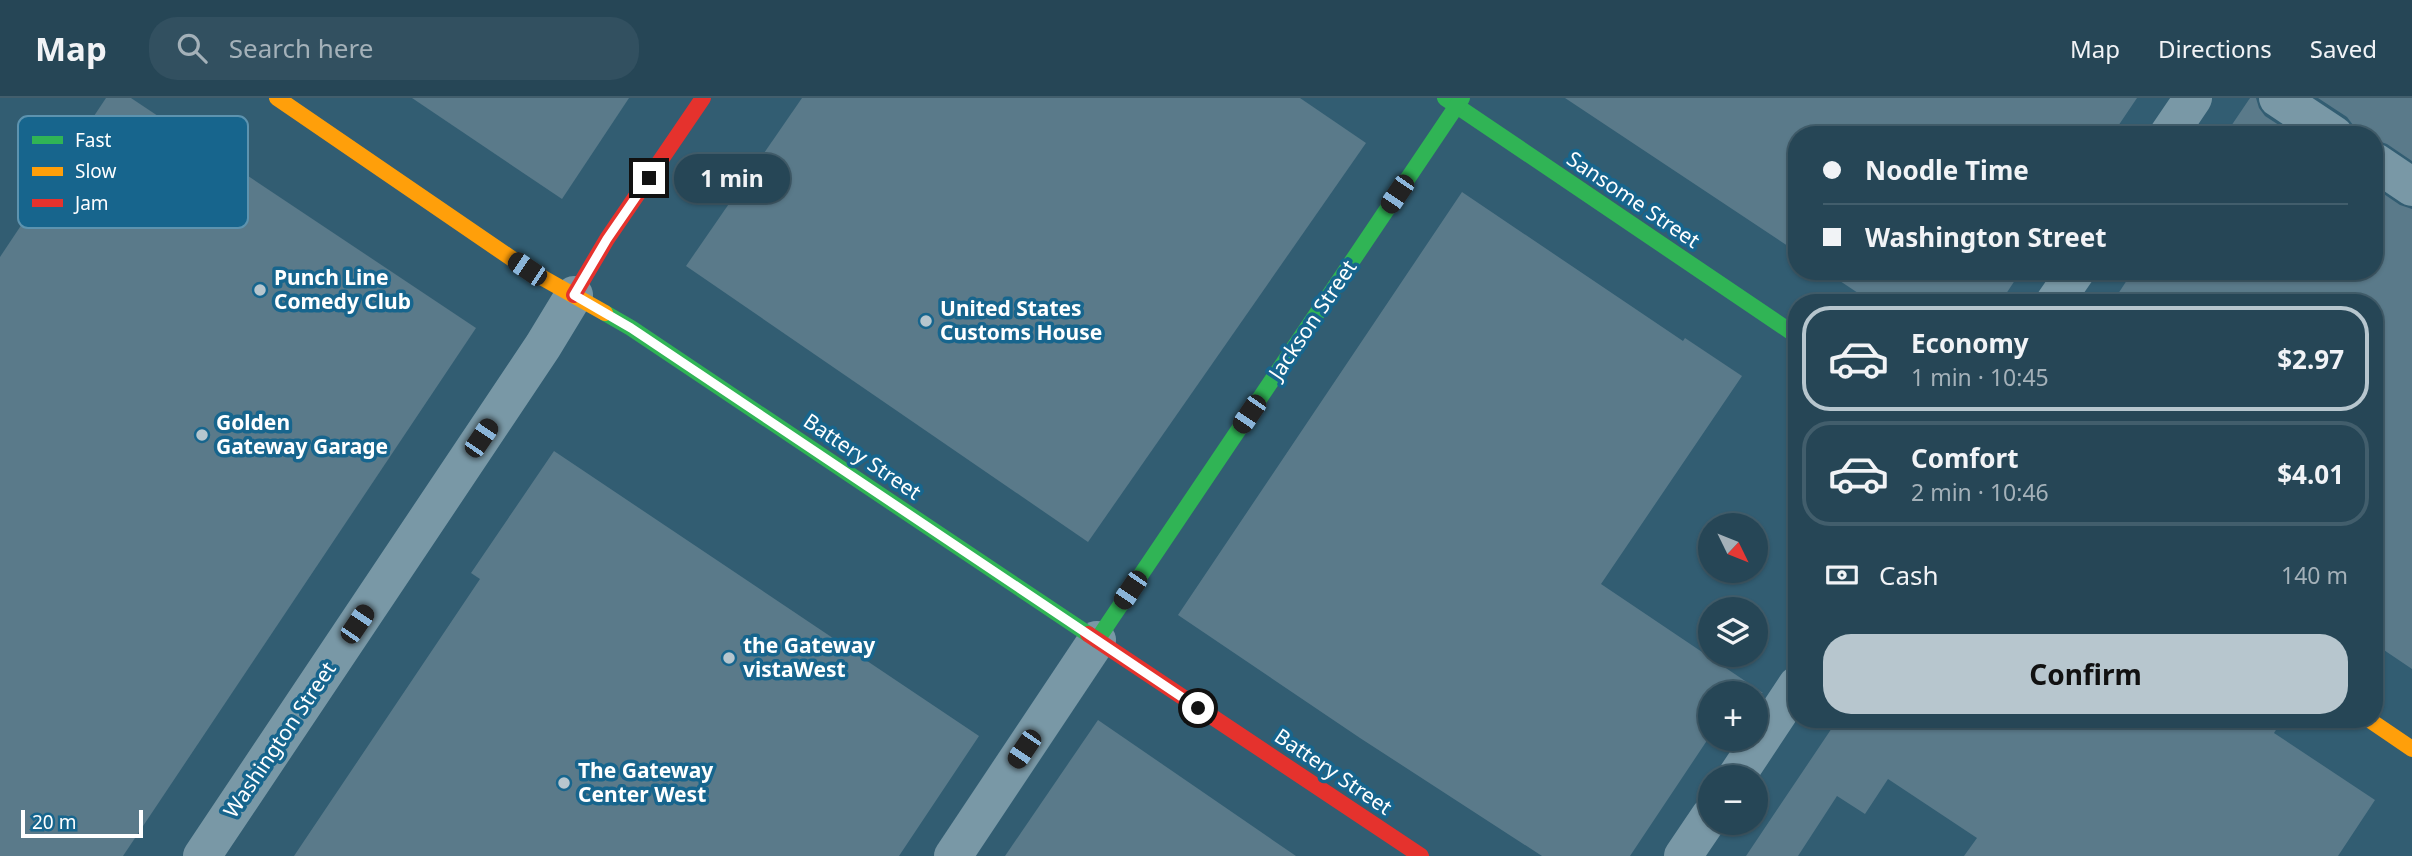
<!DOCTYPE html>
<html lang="en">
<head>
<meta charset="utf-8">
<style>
	:root { --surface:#264656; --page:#325060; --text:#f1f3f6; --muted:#a4b1b9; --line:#425e6c; --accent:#b7c6ce }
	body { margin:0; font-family:"Noto Sans",sans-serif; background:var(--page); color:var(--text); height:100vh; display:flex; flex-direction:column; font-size:26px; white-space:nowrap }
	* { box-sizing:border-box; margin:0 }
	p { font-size:23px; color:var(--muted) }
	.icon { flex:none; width:38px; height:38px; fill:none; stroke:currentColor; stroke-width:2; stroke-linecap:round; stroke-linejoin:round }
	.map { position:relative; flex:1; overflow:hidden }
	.details { position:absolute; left:1788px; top:196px; width:595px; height:434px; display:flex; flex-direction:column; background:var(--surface); border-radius:28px; box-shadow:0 2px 5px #0004,0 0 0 2px var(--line) }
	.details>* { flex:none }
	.guide { position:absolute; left:1788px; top:28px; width:595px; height:154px; border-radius:28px; box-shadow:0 2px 5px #0004,0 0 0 2px var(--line); display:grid; align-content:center; height:154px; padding:0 35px; background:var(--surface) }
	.needle { width:46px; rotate:133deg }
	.fabs { position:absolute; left:1698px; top:415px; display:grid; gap:14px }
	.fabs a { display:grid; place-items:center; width:70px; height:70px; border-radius:50%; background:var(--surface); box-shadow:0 2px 5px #0004,0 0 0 2px var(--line); font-size:35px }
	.scale { position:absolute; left:21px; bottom:18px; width:122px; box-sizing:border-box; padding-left:7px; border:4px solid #fff; border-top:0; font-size:19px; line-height:24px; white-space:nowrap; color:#fff; -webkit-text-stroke:5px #17658d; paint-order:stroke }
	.end { position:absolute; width:32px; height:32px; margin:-16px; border:9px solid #fff; background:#111; box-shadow:0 0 0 4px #111 }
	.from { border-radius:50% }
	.bubble { position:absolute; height:49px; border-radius:24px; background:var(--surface); box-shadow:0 2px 5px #0004,0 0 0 2px var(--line); font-size:23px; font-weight:700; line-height:49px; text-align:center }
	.car { position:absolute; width:21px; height:42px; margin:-21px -10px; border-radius:9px; box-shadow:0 0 5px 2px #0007; background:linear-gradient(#222 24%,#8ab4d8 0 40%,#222 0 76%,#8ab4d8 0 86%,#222 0) }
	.guide b { display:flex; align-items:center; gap:24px; height:66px; font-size:26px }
	.guide b+b { border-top:2px solid var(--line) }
	.guide i { width:18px; height:18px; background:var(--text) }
	ul { padding:12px 0 0; list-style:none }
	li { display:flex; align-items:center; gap:21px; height:105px; margin:0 14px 10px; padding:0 21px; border:4px solid var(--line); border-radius:28px }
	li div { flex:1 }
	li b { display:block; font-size:26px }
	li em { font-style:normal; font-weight:700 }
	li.on { border-color:var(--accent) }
	li>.icon { width:63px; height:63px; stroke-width:1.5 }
	.pay { display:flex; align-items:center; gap:18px; height:77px; padding:0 35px; font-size:26px }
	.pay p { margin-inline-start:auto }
	.action { display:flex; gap:14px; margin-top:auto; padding:14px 35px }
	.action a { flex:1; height:80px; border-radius:28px; background:var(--accent); color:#111; font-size:28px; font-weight:700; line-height:80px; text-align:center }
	header { display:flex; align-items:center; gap:42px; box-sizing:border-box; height:98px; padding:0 35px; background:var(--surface); border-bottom:2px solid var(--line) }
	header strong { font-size:33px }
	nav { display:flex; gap:38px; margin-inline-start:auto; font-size:24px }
	.search { width:490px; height:63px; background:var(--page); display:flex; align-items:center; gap:18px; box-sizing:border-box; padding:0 24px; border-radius:28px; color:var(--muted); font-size:26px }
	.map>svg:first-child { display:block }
</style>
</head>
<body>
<header>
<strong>Map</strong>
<div class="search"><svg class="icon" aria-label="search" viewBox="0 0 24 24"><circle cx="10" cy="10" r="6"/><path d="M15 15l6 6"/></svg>Search here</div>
<nav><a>Map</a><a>Directions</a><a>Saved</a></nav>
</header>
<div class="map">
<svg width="2412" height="758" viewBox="0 0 2412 758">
	<rect width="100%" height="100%" fill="#325d72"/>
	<g fill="#5a7a8a">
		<path d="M 106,0 L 131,0 L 476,230 L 123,758 L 0,758 L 0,159 Z"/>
		<path d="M 412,0 L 629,0 L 562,101 Z"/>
		<path d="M 802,0 L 1300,0 L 1366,45 L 1088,444 L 686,168 Z"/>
		<path d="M 1565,0 L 2137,0 L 2112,37 L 1797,37 L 1797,154 Z"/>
		<path d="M 2250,0 L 2256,0 L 2259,10 L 2265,18 L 2294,37 L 2225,37 Z"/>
		<path d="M 2318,0 L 2412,0 L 2412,63 L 2387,46 L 2375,42 L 2375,37 L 2356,37 L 2353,27 L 2347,19 Z"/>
		<path d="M 2375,90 L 2400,107 L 2412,111 L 2412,571 L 2375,546 L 2375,205 L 2112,205 L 2133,173 L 2375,173 Z"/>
		<path d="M 1462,94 L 1683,243 L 1685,240 L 1742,278 L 1601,486 L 1763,595 L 1710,595 L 1710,638 L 1630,758 L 1542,758 L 1360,640 L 1178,517 Z"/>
		<path d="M 1825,173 L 2021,173 L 2000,205 L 1873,205 Z"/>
		<path d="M 554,353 L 979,638 L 899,758 L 294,758 L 480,481 L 471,475 Z"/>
		<path d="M 1838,621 L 2283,621 L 2274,635 L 2375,702 L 2338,758 L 1964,758 L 1977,740 L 1888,681 L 1865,716 L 1837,698 L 1798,758 L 1746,758 Z"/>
		<path d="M 1098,622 L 1296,758 L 1005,758 Z"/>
	</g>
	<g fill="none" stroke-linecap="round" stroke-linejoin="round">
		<g stroke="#7998a6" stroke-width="38">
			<path d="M 2278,0 L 2334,37"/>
			<path d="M 2168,37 L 2193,0"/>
			<path d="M 2375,64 L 2412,89"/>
			<path d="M 2054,205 L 2076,173"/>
			<path d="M 1736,679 L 1797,587"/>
			<path d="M 202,758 L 543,248 L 574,197"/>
			<path d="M 953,758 L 1097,542"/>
			<path d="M 1683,758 L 1710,718"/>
		</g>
		<g stroke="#30b455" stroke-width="16">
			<path d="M 1445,0 L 1797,238"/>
			<path d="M 605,215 L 631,230 L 1088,536"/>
			<path d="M 1097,542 L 1462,0"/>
		</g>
		<g stroke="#ff9f0a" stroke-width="16">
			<path d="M 277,0 L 527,171 L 605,215"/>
			<path d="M 2368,621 L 2412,651"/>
		</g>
		<g stroke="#e5322d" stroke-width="16">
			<path d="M 574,197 L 607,141 L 703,0"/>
			<path d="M 1088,536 L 1421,758"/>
		</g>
	</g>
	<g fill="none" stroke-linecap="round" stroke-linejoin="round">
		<path stroke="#fff" stroke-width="9" d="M 649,80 L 607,141 L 574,197 L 631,230 L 1198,610"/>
	</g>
	<g fill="#b7c6ce" stroke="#17658d" stroke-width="2.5">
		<circle cx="260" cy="192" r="7"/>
		<circle cx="926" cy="223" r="7"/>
		<circle cx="202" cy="337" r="7"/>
		<circle cx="729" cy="560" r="7"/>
		<circle cx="564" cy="685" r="7"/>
	</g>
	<g text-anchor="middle" stroke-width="7" stroke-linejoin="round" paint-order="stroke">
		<g font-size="21" fill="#fff" stroke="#17658d">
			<text transform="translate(1633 102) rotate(34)" y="7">Sansome Street</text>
			<text transform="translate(1313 222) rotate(-56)" y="7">Jackson Street</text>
			<text transform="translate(862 359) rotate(34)" y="7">Battery Street</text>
			<text transform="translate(280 642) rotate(-56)" y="7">Washington Street</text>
			<text transform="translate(1333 674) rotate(34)" y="7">Battery Street</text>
		</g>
		<g font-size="21" font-weight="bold" fill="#fff" stroke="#17658d" text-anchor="start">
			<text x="274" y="187">Punch Line<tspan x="274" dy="24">Comedy Club</tspan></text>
			<text x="940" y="218">United States<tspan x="940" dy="24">Customs House</tspan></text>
			<text x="216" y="332">Golden<tspan x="216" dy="24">Gateway Garage</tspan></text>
			<text x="743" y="555">the Gateway<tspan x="743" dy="24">vistaWest</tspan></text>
			<text x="578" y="680">The Gateway<tspan x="578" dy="24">Center West</tspan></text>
		</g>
	</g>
	<rect x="18" y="18" width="230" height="112" rx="10" fill="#17658d" stroke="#5d93af" stroke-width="2"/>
	<rect x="32" y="38" width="31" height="8" fill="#30b455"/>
	<rect x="32" y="69" width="31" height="9" fill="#ff9f0a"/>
	<rect x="32" y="101" width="31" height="8" fill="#e5322d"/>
	<g font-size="19" fill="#fff">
		<text x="75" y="49">Fast</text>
		<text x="75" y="80">Slow</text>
		<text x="75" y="112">Jam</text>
	</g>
</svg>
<div class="fabs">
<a><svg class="needle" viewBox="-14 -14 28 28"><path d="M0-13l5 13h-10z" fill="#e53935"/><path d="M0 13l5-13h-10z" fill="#a4b1b9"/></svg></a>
<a><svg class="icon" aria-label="layers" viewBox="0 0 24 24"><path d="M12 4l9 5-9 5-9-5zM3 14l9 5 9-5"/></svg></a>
<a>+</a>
<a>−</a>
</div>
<div class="scale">20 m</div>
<i class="end from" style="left:1198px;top:610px"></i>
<i class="end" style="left:649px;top:80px"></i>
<div class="bubble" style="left:674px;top:56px;width:116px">1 min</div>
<i class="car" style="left:1397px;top:96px;rotate:214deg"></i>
<i class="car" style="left:527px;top:171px;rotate:304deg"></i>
<i class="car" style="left:1249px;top:316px;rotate:214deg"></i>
<i class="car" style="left:481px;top:340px;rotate:34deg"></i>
<i class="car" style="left:1130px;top:492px;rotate:214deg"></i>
<i class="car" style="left:357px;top:526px;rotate:34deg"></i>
<i class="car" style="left:1024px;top:651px;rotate:214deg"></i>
<div class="guide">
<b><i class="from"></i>Noodle Time</b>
<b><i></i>Washington Street</b>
</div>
<section class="details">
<ul>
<li class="on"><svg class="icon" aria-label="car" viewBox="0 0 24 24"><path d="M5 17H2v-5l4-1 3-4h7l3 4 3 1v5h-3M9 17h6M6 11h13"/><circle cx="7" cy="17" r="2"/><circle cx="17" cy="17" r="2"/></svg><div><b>Economy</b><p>1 min · 10:45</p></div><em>$2.97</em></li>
<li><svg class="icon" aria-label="car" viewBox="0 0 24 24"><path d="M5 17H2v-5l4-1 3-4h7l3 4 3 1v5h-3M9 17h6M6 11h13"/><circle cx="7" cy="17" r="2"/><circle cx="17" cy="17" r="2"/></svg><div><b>Comfort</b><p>2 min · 10:46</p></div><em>$4.01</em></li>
</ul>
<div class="pay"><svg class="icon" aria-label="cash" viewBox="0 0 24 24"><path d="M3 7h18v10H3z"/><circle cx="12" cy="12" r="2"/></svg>Cash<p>140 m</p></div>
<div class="action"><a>Confirm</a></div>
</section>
</div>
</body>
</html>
